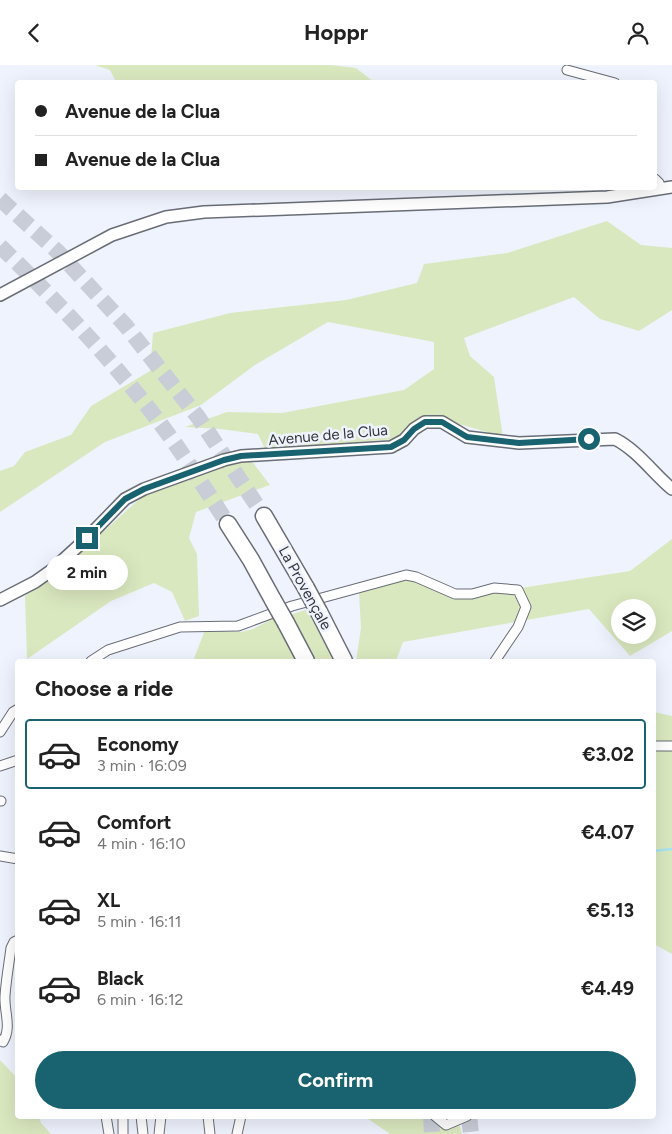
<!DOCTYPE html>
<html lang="en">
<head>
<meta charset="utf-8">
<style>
	:root { --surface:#fff; --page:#f6f6f6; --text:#222; --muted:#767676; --line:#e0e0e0; --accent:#196270 }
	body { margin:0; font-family:Figtree,sans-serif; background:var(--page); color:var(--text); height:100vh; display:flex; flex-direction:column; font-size:19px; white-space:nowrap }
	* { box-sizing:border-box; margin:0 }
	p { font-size:16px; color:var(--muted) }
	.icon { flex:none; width:28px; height:28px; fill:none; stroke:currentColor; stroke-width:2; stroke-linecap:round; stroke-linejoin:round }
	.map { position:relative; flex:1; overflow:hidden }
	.details { position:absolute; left:15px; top:594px; width:641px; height:460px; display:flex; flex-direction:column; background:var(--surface); border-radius:5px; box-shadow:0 5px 20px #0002 }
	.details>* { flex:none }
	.top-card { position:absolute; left:15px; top:15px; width:642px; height:110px; border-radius:5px; box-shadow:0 5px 20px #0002; display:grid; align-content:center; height:110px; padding:0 20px; background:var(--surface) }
	.tools { position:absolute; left:611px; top:534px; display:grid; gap:10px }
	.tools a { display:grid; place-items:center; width:45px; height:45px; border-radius:50%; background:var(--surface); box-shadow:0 5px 20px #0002; font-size:25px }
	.end { position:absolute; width:22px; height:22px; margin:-11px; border:6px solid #196270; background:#fff; box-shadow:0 0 0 2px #fff }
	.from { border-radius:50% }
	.bubble { position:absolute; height:35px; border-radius:18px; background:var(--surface); box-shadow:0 5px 20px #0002; font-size:16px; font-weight:700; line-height:35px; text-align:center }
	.top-card b { display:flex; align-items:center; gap:18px; height:48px; font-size:19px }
	.top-card b+b { border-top:1px solid var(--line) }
	.top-card i { width:12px; height:12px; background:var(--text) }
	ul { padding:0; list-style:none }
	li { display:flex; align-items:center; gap:15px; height:70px; margin:0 10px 8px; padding:0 10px; border:2px solid transparent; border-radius:5px }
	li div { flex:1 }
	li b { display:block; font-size:19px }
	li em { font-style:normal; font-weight:700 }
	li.current { border-color:var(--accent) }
	li>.icon { width:45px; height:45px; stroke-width:1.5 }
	h2 { padding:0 20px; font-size:22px; line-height:60px }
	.action { display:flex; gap:10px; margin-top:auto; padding:10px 20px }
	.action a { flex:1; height:58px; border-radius:30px; background:var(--accent); color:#fff; font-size:20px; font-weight:700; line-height:58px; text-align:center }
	header { display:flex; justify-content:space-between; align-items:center; height:65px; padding:0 20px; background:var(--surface); font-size:22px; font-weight:700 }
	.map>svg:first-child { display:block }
</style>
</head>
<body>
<header><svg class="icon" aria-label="back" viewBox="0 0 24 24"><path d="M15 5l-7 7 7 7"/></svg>Hoppr<svg class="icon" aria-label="person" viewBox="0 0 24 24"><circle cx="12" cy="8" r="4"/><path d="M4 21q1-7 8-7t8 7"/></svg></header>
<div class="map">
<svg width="672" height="1069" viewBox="0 0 672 1069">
	<rect width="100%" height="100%" fill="#eff3fe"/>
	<g fill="#dae8bf" fill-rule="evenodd">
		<path d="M 95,0 L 331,0 L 356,3 L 374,17 L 116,17 L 110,5 Z"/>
		<path d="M 607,156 L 641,180 L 672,183 L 672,245 L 639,266 L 600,254 L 574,232 L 464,273 L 470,291 L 494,312 L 503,372 L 456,358 L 439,350 L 415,357 L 397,374 L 265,384 L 258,369 L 220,364 L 185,362 L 227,347 L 282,348 L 404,325 L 434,304 L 434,277 L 328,257 L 255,300 L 201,340 L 105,377 L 0,447 L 0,406 L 14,401 L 25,387 L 71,370 L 91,341 L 150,306 L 153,268 L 230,248 L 346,235 L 417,218 L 424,199 L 507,188 Z"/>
		<path d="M 238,395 L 251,395 L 270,420 L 196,447 L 189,473 L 197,489 L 199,551 L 185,556 L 172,527 L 154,518 L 111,536 L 27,594 L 25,531 L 106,464 L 145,429 Z"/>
		<path d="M 672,474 L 672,566 L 630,591 L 589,544 L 403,577 L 396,596 L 356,596 L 361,563 L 359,528 L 405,515 L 421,517 L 443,529 L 462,532 L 630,506 ZM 620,542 L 648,542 L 648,570 L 620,570 Z"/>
		<path d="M 308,544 L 335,596 L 313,596 L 290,550 Z"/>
		<path d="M 274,553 L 297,596 L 193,596 L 205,565 L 241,567 L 253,564 Z"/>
		<path d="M 654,647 L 672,651 L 672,889 L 654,879 Z"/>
		<path d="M 0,995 L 17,1013 L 18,1051 L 39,1051 L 41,1058 L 51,1069 L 0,1069 Z"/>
		<path d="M 364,1051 L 456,1051 L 462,1069 L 390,1069 Z"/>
	</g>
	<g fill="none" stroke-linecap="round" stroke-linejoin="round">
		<path stroke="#a6e4f1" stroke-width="2.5" d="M 654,786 L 672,784"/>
		<g stroke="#c9cdd7" stroke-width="16" stroke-dasharray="16 8" stroke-linecap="butt">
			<path d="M 0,134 L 58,187 L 126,261 L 198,352 L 264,451"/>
			<path d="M 0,181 C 63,242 125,308 176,380 C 194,406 211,433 228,459"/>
			<path d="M 431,1051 L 432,1069"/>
			<path d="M 469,1051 L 471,1069"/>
		</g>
		<g stroke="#696d76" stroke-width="11">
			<g id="minor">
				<path d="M 567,5 L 615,18"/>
				<path d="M 655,114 L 659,118 L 661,124"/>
				<path d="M 91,596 L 108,585 L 180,562 L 238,561 L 292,541 L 406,510 L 416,512 L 455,529 L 472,529 L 494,523 L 518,525 L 526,542 L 518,562 L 495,596"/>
				<path d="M 0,667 L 13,647 L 18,644"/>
				<path d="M 654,681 L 672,681"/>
				<path d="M 0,701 L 18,695"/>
				<path d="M 0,736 L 1,736"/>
				<path d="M 0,791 L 18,794"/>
				<path d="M 0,975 L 3,977 C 12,962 4,947 5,931 C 6,915 9,899 11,883 L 14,877 L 18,875"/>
				<path d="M 106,1051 L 109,1069"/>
				<path d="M 141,1051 L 143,1069"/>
				<path d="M 208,1051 L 210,1069"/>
				<path d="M 435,1051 L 446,1060 L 467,1051"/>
				<path d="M 123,1069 L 123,1051"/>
				<path d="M 159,1069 L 161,1051"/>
				<path d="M 237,1069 L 241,1051"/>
			</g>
		</g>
		<g stroke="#696d76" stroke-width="14">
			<g id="tertiary">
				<path d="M 0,230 L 112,170 L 166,152 L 204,147 L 607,132 L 672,122"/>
				<path d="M 0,535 L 35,517 L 52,505 L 87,473 L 125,434 L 144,424 L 224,395 L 241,391 L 391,382 L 404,375 L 414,364 L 425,357 L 442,357 L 467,372 L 519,378 L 615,374 C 637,385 653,408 672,424"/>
			</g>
		</g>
		<g stroke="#696d76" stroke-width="19">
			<g id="motorway">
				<path d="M 264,451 L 306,523"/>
				<path d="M 228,459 L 251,495 L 273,535"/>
				<path d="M 319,547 L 344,596"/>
				<path d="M 286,558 L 306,596"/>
			</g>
		</g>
		<use href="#minor" stroke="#fff" stroke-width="9"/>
		<use href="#tertiary" stroke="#fff" stroke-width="11"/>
		<use href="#motorway" stroke="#fff" stroke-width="16"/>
		<g stroke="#696d76" stroke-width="19" stroke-linecap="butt">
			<g id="motorway-bridge">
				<path d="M 306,523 L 319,547"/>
				<path d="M 273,535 L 286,558"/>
			</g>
		</g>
		<use href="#motorway-bridge" stroke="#fff" stroke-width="16"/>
	</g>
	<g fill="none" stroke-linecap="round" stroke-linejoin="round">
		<path stroke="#196270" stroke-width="6" d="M 87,473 L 125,434 L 144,424 L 224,395 L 241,391 L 391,382 L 404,375 L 414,364 L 425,357 L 442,357 L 467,372 L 519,378 L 589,374"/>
	</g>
	<g text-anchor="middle" stroke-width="5" stroke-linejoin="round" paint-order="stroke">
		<g font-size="15" fill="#333539" stroke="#eff3fe">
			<text transform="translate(328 370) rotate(-5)" y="5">Avenue de la Clua</text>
			<text transform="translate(305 523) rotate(61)" y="5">La Provençale</text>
		</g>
	</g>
</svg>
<div class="tools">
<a><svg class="icon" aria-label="layers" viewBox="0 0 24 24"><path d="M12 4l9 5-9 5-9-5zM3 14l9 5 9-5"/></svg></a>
</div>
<i class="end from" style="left:589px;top:374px"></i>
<i class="end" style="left:87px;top:473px"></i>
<div class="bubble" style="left:46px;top:490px;width:82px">2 min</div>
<div class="top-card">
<b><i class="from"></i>Avenue de la Clua</b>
<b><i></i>Avenue de la Clua</b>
</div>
<section class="details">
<h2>Choose a ride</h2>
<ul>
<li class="current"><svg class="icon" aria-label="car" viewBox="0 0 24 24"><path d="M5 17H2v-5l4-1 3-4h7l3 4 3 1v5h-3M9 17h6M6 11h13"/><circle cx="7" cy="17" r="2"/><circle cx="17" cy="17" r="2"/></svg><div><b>Economy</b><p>3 min · 16:09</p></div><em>€3.02</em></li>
<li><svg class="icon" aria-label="car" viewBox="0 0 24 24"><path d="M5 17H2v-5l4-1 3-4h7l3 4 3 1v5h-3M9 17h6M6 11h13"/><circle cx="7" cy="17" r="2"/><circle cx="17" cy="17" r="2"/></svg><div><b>Comfort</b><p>4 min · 16:10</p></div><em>€4.07</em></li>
<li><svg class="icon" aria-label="car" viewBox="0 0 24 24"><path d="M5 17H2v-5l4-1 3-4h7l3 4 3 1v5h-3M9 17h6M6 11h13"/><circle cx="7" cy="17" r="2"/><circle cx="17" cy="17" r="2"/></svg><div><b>XL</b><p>5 min · 16:11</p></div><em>€5.13</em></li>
<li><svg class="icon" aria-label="car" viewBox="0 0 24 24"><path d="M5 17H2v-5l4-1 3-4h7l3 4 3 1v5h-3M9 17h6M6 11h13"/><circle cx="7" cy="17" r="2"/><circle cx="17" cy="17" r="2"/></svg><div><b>Black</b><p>6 min · 16:12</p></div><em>€4.49</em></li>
</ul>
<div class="action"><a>Confirm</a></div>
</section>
</div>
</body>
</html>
